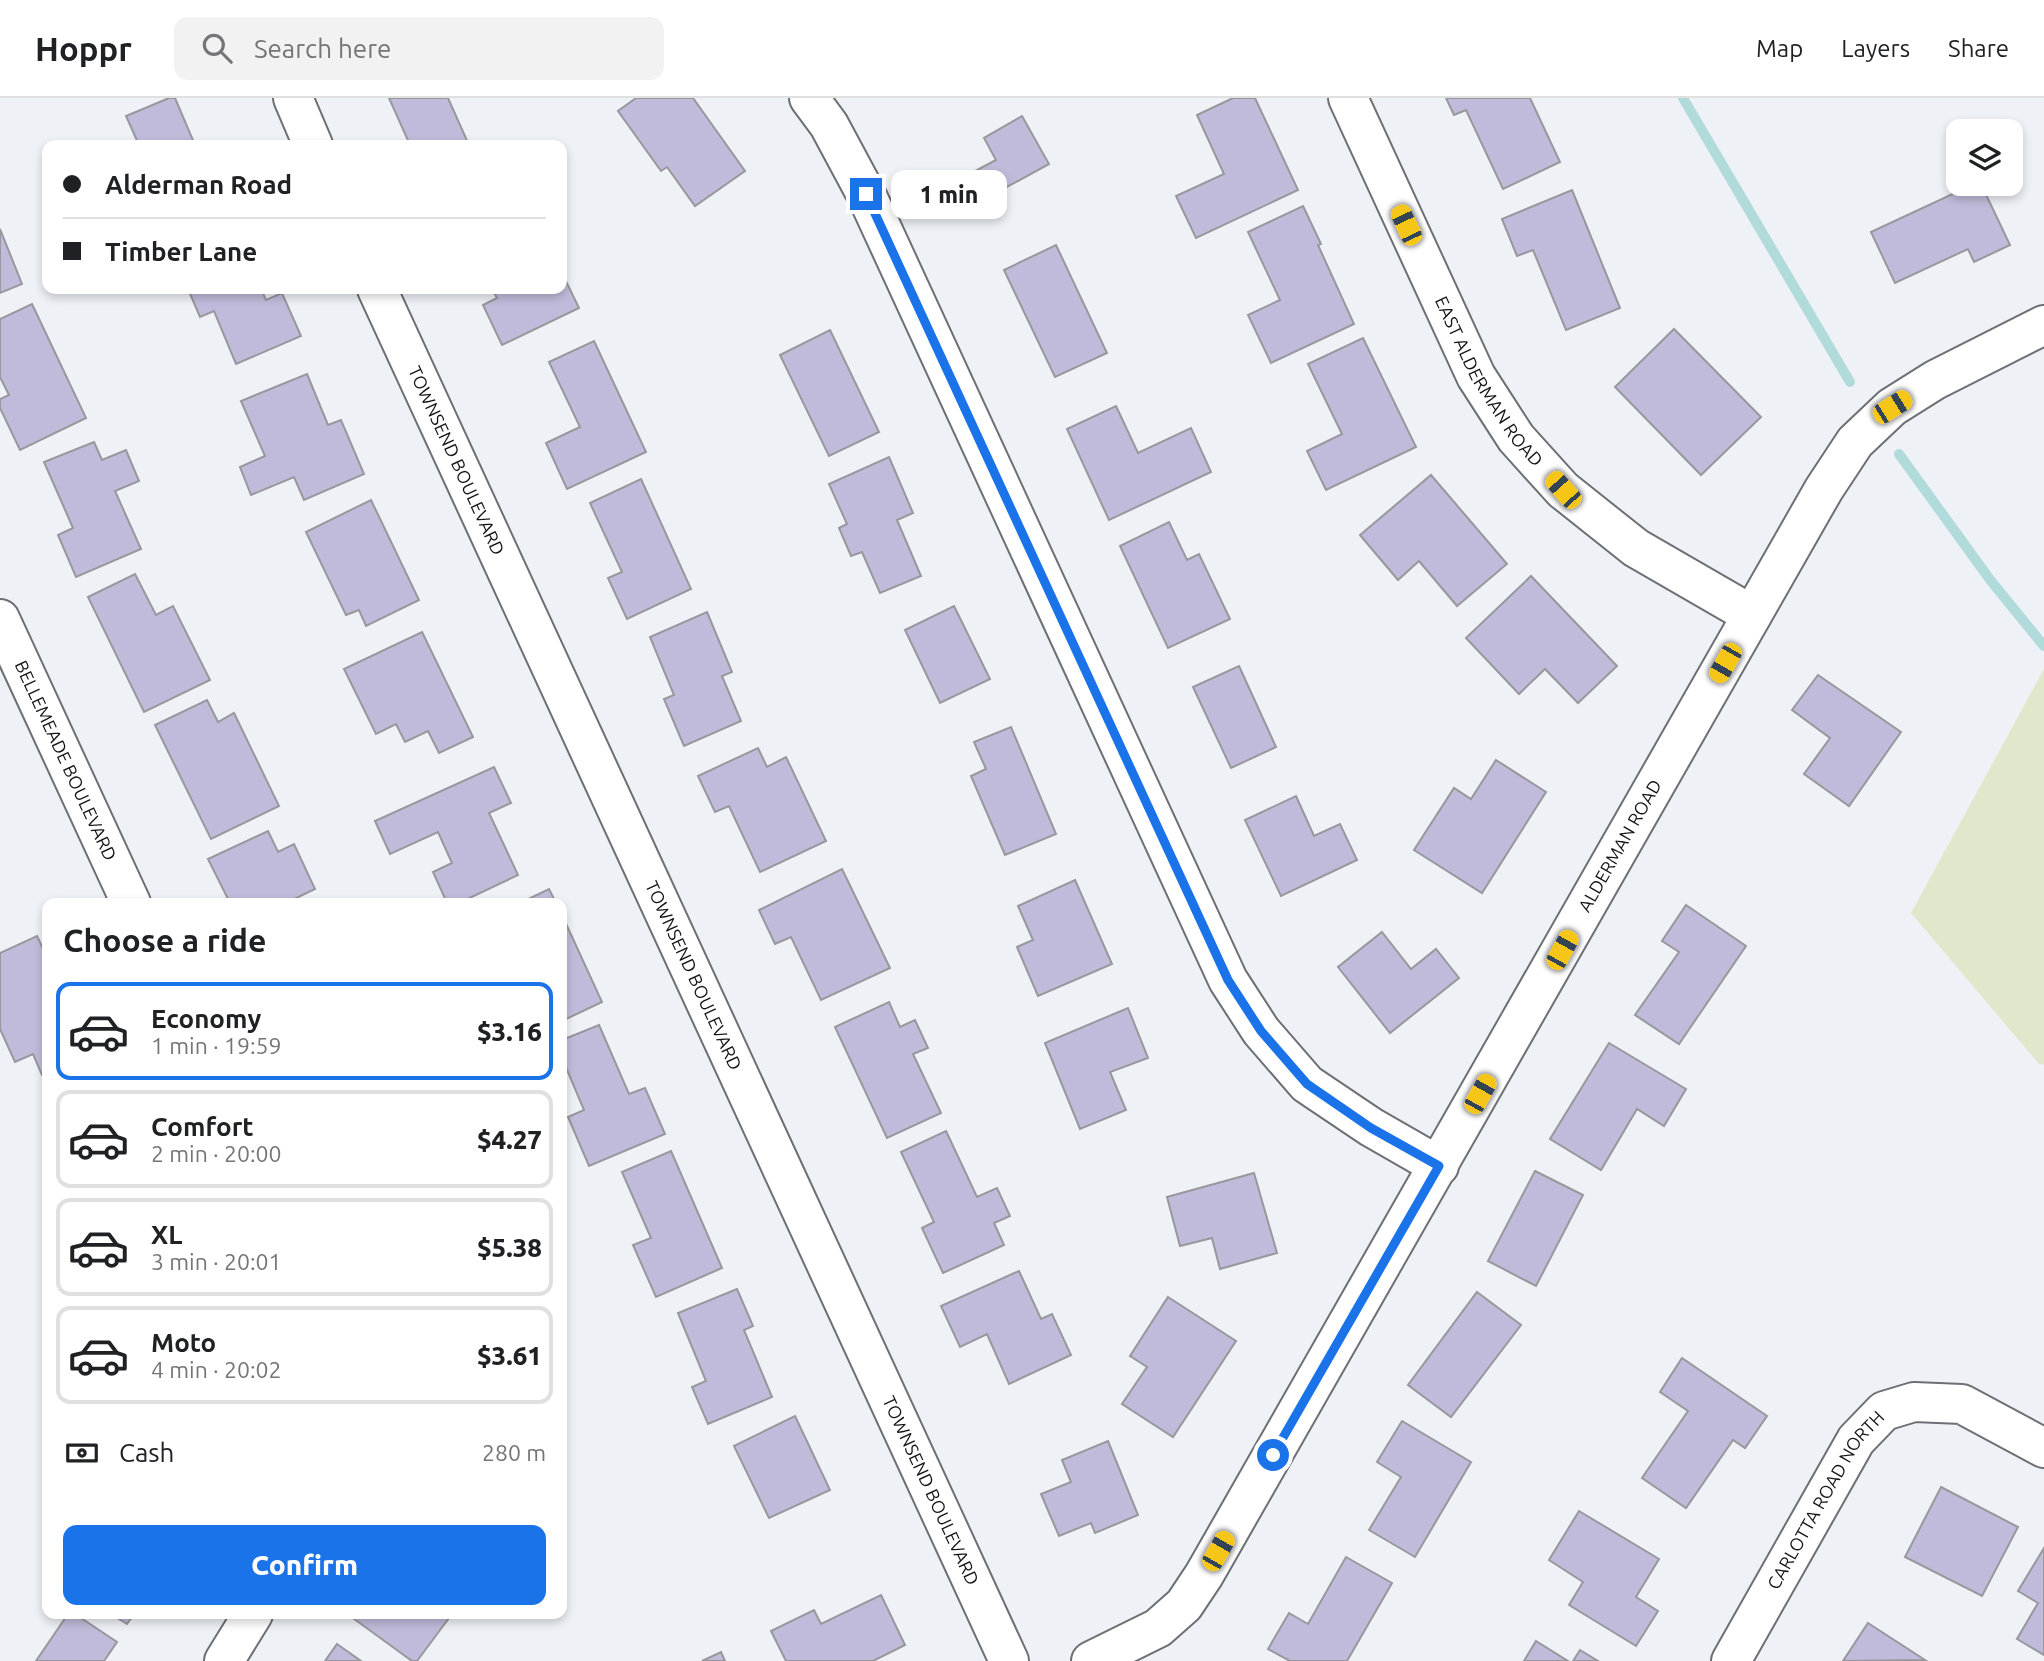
<!DOCTYPE html>
<html lang="en">
<head>
<meta charset="utf-8">
<style>
	:root { --surface:#fff; --page:#f2f2f2; --text:#202124; --muted:#757577; --line:#e0e0e0; --accent:#1a73e8 }
	body { margin:0; font-family:Ubuntu,sans-serif; background:var(--page); color:var(--text); height:100vh; display:flex; flex-direction:column; font-size:26px; white-space:nowrap }
	* { box-sizing:border-box; margin:0 }
	p { font-size:23px; color:var(--muted) }
	.icon { flex:none; width:38px; height:38px; fill:none; stroke:currentColor; stroke-width:2; stroke-linecap:round; stroke-linejoin:round }
	.map { position:relative; flex:1; overflow:hidden }
	.sheet { position:absolute; left:42px; top:800px; width:525px; height:721px; display:flex; flex-direction:column; background:var(--surface); border-radius:14px; box-shadow:0 4px 10px #0003 }
	.sheet>* { flex:none }
	.banner { position:absolute; left:42px; top:42px; width:525px; height:154px; border-radius:14px; box-shadow:0 4px 10px #0003; display:grid; align-content:center; height:154px; padding:0 21px; background:var(--surface) }
	.buttons { position:absolute; left:1946px; top:21px; display:grid; gap:14px }
	.buttons a { display:grid; place-items:center; width:77px; height:77px; border-radius:14px; background:var(--surface); box-shadow:0 4px 10px #0003; font-size:35px }
	.end { position:absolute; width:32px; height:32px; margin:-16px; border:9px solid #1a73e8; background:#fff; box-shadow:0 0 0 4px #fff }
	.from { border-radius:50% }
	.bubble { position:absolute; height:49px; border-radius:14px; background:var(--surface); box-shadow:0 4px 10px #0003; font-size:23px; font-weight:800; line-height:49px; text-align:center }
	.car { position:absolute; width:21px; height:42px; margin:-21px -10px; border-radius:9px; box-shadow:0 0 5px 2px #0007; background:linear-gradient(#f5c518 24%,#345 0 40%,#f5c518 0 76%,#345 0 86%,#f5c518 0) }
	.banner b { display:flex; align-items:center; gap:24px; height:66px; font-size:26px }
	.banner b+b { border-top:2px solid var(--line) }
	.banner i { width:18px; height:18px; background:var(--text) }
	ul { padding:0; list-style:none }
	li { display:flex; align-items:center; gap:21px; height:98px; margin:0 14px 10px; padding:0 7px; border:4px solid var(--line); border-radius:14px }
	li div { flex:1 }
	li b { display:block; font-size:26px }
	li em { font-style:normal; font-weight:800 }
	li.on { border-color:var(--accent) }
	li>.icon { width:63px; height:63px; stroke-width:1.5 }
	h2 { padding:0 21px; font-size:32px; line-height:84px }
	.pay { display:flex; align-items:center; gap:18px; height:77px; padding:0 21px; font-size:26px }
	.pay p { margin-inline-start:auto }
	.cta { display:flex; gap:14px; margin-top:auto; padding:14px 21px }
	.cta a { flex:1; height:80px; border-radius:14px; background:var(--accent); color:#fff; font-size:28px; font-weight:800; line-height:80px; text-align:center }
	header { display:flex; align-items:center; gap:42px; box-sizing:border-box; height:98px; padding:0 35px; background:var(--surface); border-bottom:2px solid var(--line) }
	header strong { font-size:33px }
	nav { display:flex; gap:38px; margin-inline-start:auto; font-size:24px }
	.search { width:490px; height:63px; background:var(--page); display:flex; align-items:center; gap:18px; box-sizing:border-box; padding:0 24px; border-radius:14px; color:var(--muted); font-size:26px }
	.map>svg:first-child { display:block }
</style>
</head>
<body>
<header>
<strong>Hoppr</strong>
<div class="search"><svg class="icon" aria-label="search" viewBox="0 0 24 24"><circle cx="10" cy="10" r="6"/><path d="M15 15l6 6"/></svg>Search here</div>
<nav><a>Map</a><a>Layers</a><a>Share</a></nav>
</header>
<div class="map">
<svg width="2044" height="1563" viewBox="0 0 2044 1563">
	<rect width="100%" height="100%" fill="#eef1f6"/>
	<path fill="#e0e8cc" d="M 2044,571 L 2044,967 L 2039,966 L 1911,815 Z"/>
	<g fill="none" stroke-linecap="round" stroke-linejoin="round">
		<g stroke="#b1dadb" stroke-width="10">
			<path d="M 1683,0 L 1850,284"/>
			<path d="M 1899,356 L 1991,483 L 2044,548"/>
		</g>
	</g>
	<g fill="#c0bbda" stroke="#98979c" stroke-width="2">
		<path d="M 169,0 L 175,0 L 195,47 L 139,47 L 126,18 Z"/>
		<path d="M 389,0 L 448,0 L 469,47 L 410,47 Z"/>
		<path d="M 636,0 L 693,0 L 745,73 L 695,108 L 667,69 L 661,73 L 618,13 Z"/>
		<path d="M 1233,0 L 1255,0 L 1298,92 L 1196,140 L 1176,98 L 1224,76 L 1197,17 Z"/>
		<path d="M 1446,0 L 1530,0 L 1560,64 L 1503,91 L 1466,12 L 1454,17 Z"/>
		<path d="M 1022,18 L 1049,66 L 963,113 L 949,87 L 996,62 L 984,40 Z"/>
		<path d="M 1974,86 L 1981,86 L 2010,147 L 1974,164 L 1968,151 L 1895,185 L 1871,134 Z"/>
		<path d="M 1572,92 L 1620,210 L 1566,232 L 1533,152 L 1517,158 L 1502,121 Z"/>
		<path d="M 1303,108 L 1321,146 L 1318,147 L 1354,226 L 1271,265 L 1248,217 L 1280,202 L 1248,134 Z"/>
		<path d="M 0,131 L 22,186 L 0,195 Z"/>
		<path d="M 1056,147 L 1107,255 L 1055,279 L 1004,172 Z"/>
		<path d="M 564,179 L 579,210 L 502,247 L 483,207 L 497,200 L 492,191 L 562,191 L 562,180 Z"/>
		<path d="M 188,191 L 261,191 L 266,202 L 282,195 L 301,238 L 236,266 L 214,213 L 200,219 Z"/>
		<path d="M 32,206 L 86,320 L 20,352 L 0,310 L 0,301 L 9,297 L 0,279 L 0,221 Z"/>
		<path d="M 1674,231 L 1761,319 L 1701,377 L 1615,289 Z"/>
		<path d="M 830,232 L 879,334 L 829,358 L 780,257 Z"/>
		<path d="M 1363,240 L 1416,349 L 1326,392 L 1307,353 L 1342,336 L 1308,266 Z"/>
		<path d="M 594,243 L 646,354 L 567,391 L 546,345 L 580,329 L 549,264 Z"/>
		<path d="M 307,276 L 328,327 L 341,322 L 364,376 L 304,402 L 294,379 L 251,397 L 240,369 L 265,358 L 241,303 Z"/>
		<path d="M 1116,308 L 1138,355 L 1191,330 L 1211,374 L 1109,422 L 1067,331 Z"/>
		<path d="M 94,344 L 102,362 L 126,352 L 139,383 L 115,393 L 141,451 L 76,479 L 58,437 L 73,430 L 44,364 Z"/>
		<path d="M 889,359 L 913,415 L 897,422 L 921,478 L 880,495 L 862,454 L 851,458 L 839,430 L 847,426 L 829,386 Z"/>
		<path d="M 1431,377 L 1507,466 L 1457,508 L 1419,463 L 1398,482 L 1360,437 Z"/>
		<path d="M 641,381 L 691,491 L 627,521 L 608,480 L 622,474 L 590,405 Z"/>
		<path d="M 371,402 L 419,502 L 366,528 L 359,512 L 346,517 L 306,434 Z"/>
		<path d="M 1169,424 L 1187,462 L 1199,456 L 1230,521 L 1168,550 L 1120,448 Z"/>
		<path d="M 135,476 L 156,517 L 173,508 L 210,582 L 144,614 L 88,499 Z"/>
		<path d="M 1531,478 L 1617,568 L 1578,605 L 1545,571 L 1519,596 L 1466,540 Z"/>
		<path d="M 954,508 L 990,581 L 940,605 L 905,532 Z"/>
		<path d="M 707,514 L 732,574 L 722,578 L 741,623 L 684,648 L 664,601 L 674,597 L 650,539 Z"/>
		<path d="M 422,534 L 473,639 L 439,655 L 428,633 L 405,644 L 396,626 L 376,636 L 344,571 Z"/>
		<path d="M 1239,568 L 1276,649 L 1231,670 L 1193,589 Z"/>
		<path d="M 1818,577 L 1901,634 L 1849,708 L 1804,676 L 1830,640 L 1792,612 Z"/>
		<path d="M 207,602 L 218,624 L 234,615 L 279,708 L 211,741 L 155,627 Z"/>
		<path d="M 1011,629 L 1056,736 L 1005,757 L 971,678 L 986,671 L 974,644 Z"/>
		<path d="M 758,650 L 767,669 L 786,659 L 826,743 L 760,774 L 729,708 L 715,714 L 698,678 Z"/>
		<path d="M 1496,662 L 1546,694 L 1482,795 L 1414,752 L 1454,690 L 1471,701 Z"/>
		<path d="M 494,669 L 511,705 L 489,715 L 518,777 L 459,805 L 447,805 L 433,774 L 452,765 L 438,734 L 390,756 L 375,723 Z"/>
		<path d="M 1296,698 L 1314,738 L 1340,726 L 1357,762 L 1281,798 L 1245,722 Z"/>
		<path d="M 268,733 L 278,754 L 294,746 L 315,791 L 292,802 L 293,805 L 243,805 L 241,801 L 230,805 L 208,761 Z"/>
		<path d="M 842,771 L 890,870 L 821,902 L 791,839 L 775,846 L 759,812 Z"/>
		<path d="M 1075,782 L 1112,866 L 1038,898 L 1017,849 L 1033,842 L 1018,808 Z"/>
		<path d="M 549,791 L 556,805 L 520,805 Z"/>
		<path d="M 1686,807 L 1746,848 L 1679,946 L 1635,917 L 1679,854 L 1662,843 Z"/>
		<path d="M 562,817 L 602,904 L 562,923 Z"/>
		<path d="M 1382,834 L 1411,871 L 1436,851 L 1459,880 L 1390,935 L 1338,869 Z"/>
		<path d="M 37,838 L 47,859 L 47,975 L 42,977 L 33,956 L 15,964 L 0,931 L 0,855 Z"/>
		<path d="M 889,904 L 900,929 L 915,922 L 928,950 L 913,956 L 941,1015 L 887,1040 L 835,929 Z"/>
		<path d="M 1128,910 L 1148,960 L 1110,974 L 1126,1012 L 1080,1031 L 1045,945 Z"/>
		<path d="M 599,927 L 629,996 L 645,990 L 665,1036 L 589,1068 L 568,1019 L 584,1012 L 562,960 L 562,942 Z"/>
		<path d="M 1609,945 L 1686,991 L 1664,1028 L 1637,1011 L 1601,1072 L 1550,1041 Z"/>
		<path d="M 946,1033 L 977,1099 L 997,1090 L 1010,1118 L 994,1125 L 1004,1147 L 943,1175 L 922,1130 L 934,1124 L 901,1054 Z"/>
		<path d="M 671,1053 L 722,1170 L 656,1199 L 633,1147 L 651,1140 L 622,1074 Z"/>
		<path d="M 1535,1073 L 1583,1097 L 1536,1188 L 1488,1163 Z"/>
		<path d="M 1254,1075 L 1277,1155 L 1220,1171 L 1212,1140 L 1180,1148 L 1167,1099 Z"/>
		<path d="M 1019,1173 L 1041,1221 L 1052,1216 L 1071,1257 L 1009,1286 L 987,1236 L 960,1249 L 941,1208 Z"/>
		<path d="M 737,1191 L 753,1228 L 744,1232 L 772,1299 L 708,1326 L 692,1289 L 706,1283 L 678,1215 Z"/>
		<path d="M 1477,1194 L 1521,1227 L 1451,1319 L 1408,1287 Z"/>
		<path d="M 1168,1199 L 1236,1243 L 1173,1339 L 1122,1306 L 1147,1269 L 1130,1258 Z"/>
		<path d="M 1682,1260 L 1767,1318 L 1745,1350 L 1733,1342 L 1686,1410 L 1642,1380 L 1688,1313 L 1660,1294 Z"/>
		<path d="M 795,1318 L 830,1392 L 769,1420 L 734,1348 Z"/>
		<path d="M 1402,1323 L 1471,1364 L 1415,1459 L 1369,1432 L 1401,1379 L 1377,1364 Z"/>
		<path d="M 1108,1343 L 1138,1417 L 1095,1435 L 1091,1425 L 1059,1438 L 1041,1396 L 1071,1384 L 1062,1362 Z"/>
		<path d="M 1941,1389 L 2018,1429 L 1982,1498 L 1905,1459 Z"/>
		<path d="M 1579,1413 L 1659,1461 L 1636,1499 L 1658,1513 L 1636,1548 L 1569,1507 L 1583,1484 L 1549,1462 Z"/>
		<path d="M 2044,1450 L 2044,1557 L 2017,1541 L 2038,1505 L 2018,1493 Z"/>
		<path d="M 1346,1459 L 1392,1485 L 1347,1563 L 1290,1563 L 1268,1551 L 1289,1515 L 1308,1526 Z"/>
		<path d="M 881,1497 L 905,1547 L 873,1563 L 786,1563 L 771,1533 L 814,1512 L 821,1526 Z"/>
		<path d="M 68,1516 L 75,1516 L 117,1544 L 104,1563 L 36,1563 Z"/>
		<path d="M 111,1516 L 134,1516 L 127,1526 Z"/>
		<path d="M 352,1516 L 452,1516 L 417,1563 L 412,1563 L 350,1518 Z"/>
		<path d="M 1868,1525 L 1925,1562 L 1843,1563 Z"/>
		<path d="M 1536,1543 L 1568,1563 L 1524,1563 Z"/>
		<path d="M 337,1546 L 361,1563 L 325,1563 Z"/>
		<path d="M 1580,1552 L 1598,1563 L 1573,1563 Z"/>
		<path d="M 721,1554 L 725,1563 L 702,1563 Z"/>
	</g>
	<g fill="none" stroke-linecap="round" stroke-linejoin="round">
		<g stroke="#6c6f73" stroke-width="42">
			<g id="street">
				<path d="M 809,0 L 829,27 L 866,96 L 1228,882 L 1261,933 L 1307,986 L 1371,1029 L 1439,1068"/>
				<path id="s1" d="M 1348,0 L 1476,278 L 1516,340 L 1563,392 L 1636,450 L 1752,517"/>
				<path id="s2" d="M 0,521 L 131,805"/>
				<path d="M 224,1563 L 253,1516"/>
				<path id="s3" d="M 1091,1563 L 1158,1530 L 1184,1507 L 1204,1477 L 1824,391 L 1855,344 L 1892,309 L 1935,282 L 2044,227"/>
				<path id="s4" d="M 1731,1563 L 1856,1342 L 1884,1313 L 1914,1304 L 1962,1306 L 2044,1350"/>
			</g>
		</g>
		<g stroke="#6c6f73" stroke-width="42">
			<g id="secondary">
				<path d="M 293,0 L 313,47"/>
				<path id="s5" d="M 377,191 L 1009,1563"/>
			</g>
		</g>
		<use href="#street" stroke="#fff" stroke-width="38"/>
		<use href="#secondary" stroke="#fff" stroke-width="38"/>
	</g>
	<g fill="none" stroke-linecap="round" stroke-linejoin="round">
		<path stroke="#1a73e8" stroke-width="9" d="M 866,96 L 1228,882 L 1261,933 L 1307,986 L 1371,1030 L 1439,1068 L 1273,1357"/>
	</g>
	<g text-anchor="middle" stroke-width="7" stroke-linejoin="round" paint-order="stroke">
		<g font-size="18" fill="#131415" stroke="#fefffe">
			<text dy="6" stroke="none"><textPath href="#s1" startOffset="317">EAST ALDERMAN ROAD</textPath></text>
			<text dy="6" stroke="none"><textPath href="#s5" startOffset="189">TOWNSEND BOULEVARD</textPath></text>
			<text dy="6" stroke="none"><textPath href="#s2" startOffset="156">BELLEMEADE BOULEVARD</textPath></text>
			<text dy="6" stroke="none"><textPath href="#s3" startOffset="985">ALDERMAN ROAD</textPath></text>
			<text dy="6" stroke="none"><textPath href="#s5" startOffset="756">TOWNSEND BOULEVARD</textPath></text>
			<text dy="6" stroke="none"><textPath href="#s5" startOffset="1323">TOWNSEND BOULEVARD</textPath></text>
			<text dy="6" stroke="none"><textPath href="#s4" startOffset="187">CARLOTTA ROAD NORTH</textPath></text>
		</g>
	</g>
</svg>
<div class="buttons">
<a><svg class="icon" aria-label="layers" viewBox="0 0 24 24"><path d="M12 4l9 5-9 5-9-5zM3 14l9 5 9-5"/></svg></a>
</div>
<i class="end from" style="left:1273px;top:1357px"></i>
<i class="end" style="left:866px;top:96px"></i>
<div class="bubble" style="left:891px;top:72px;width:116px">1 min</div>
<i class="car" style="left:1406px;top:127px;rotate:335deg"></i>
<i class="car" style="left:1892px;top:309px;rotate:58deg"></i>
<i class="car" style="left:1563px;top:392px;rotate:318deg"></i>
<i class="car" style="left:1725px;top:565px;rotate:210deg"></i>
<i class="car" style="left:1562px;top:852px;rotate:29deg"></i>
<i class="car" style="left:1480px;top:996px;rotate:29deg"></i>
<i class="car" style="left:1218px;top:1453px;rotate:30deg"></i>
<div class="banner">
<b><i class="from"></i>Alderman Road</b>
<b><i></i>Timber Lane</b>
</div>
<section class="sheet">
<h2>Choose a ride</h2>
<ul>
<li class="on"><svg class="icon" aria-label="car" viewBox="0 0 24 24"><path d="M5 17H2v-5l4-1 3-4h7l3 4 3 1v5h-3M9 17h6M6 11h13"/><circle cx="7" cy="17" r="2"/><circle cx="17" cy="17" r="2"/></svg><div><b>Economy</b><p>1 min · 19:59</p></div><em>$3.16</em></li>
<li><svg class="icon" aria-label="car" viewBox="0 0 24 24"><path d="M5 17H2v-5l4-1 3-4h7l3 4 3 1v5h-3M9 17h6M6 11h13"/><circle cx="7" cy="17" r="2"/><circle cx="17" cy="17" r="2"/></svg><div><b>Comfort</b><p>2 min · 20:00</p></div><em>$4.27</em></li>
<li><svg class="icon" aria-label="car" viewBox="0 0 24 24"><path d="M5 17H2v-5l4-1 3-4h7l3 4 3 1v5h-3M9 17h6M6 11h13"/><circle cx="7" cy="17" r="2"/><circle cx="17" cy="17" r="2"/></svg><div><b>XL</b><p>3 min · 20:01</p></div><em>$5.38</em></li>
<li><svg class="icon" aria-label="car" viewBox="0 0 24 24"><path d="M5 17H2v-5l4-1 3-4h7l3 4 3 1v5h-3M9 17h6M6 11h13"/><circle cx="7" cy="17" r="2"/><circle cx="17" cy="17" r="2"/></svg><div><b>Moto</b><p>4 min · 20:02</p></div><em>$3.61</em></li>
</ul>
<div class="pay"><svg class="icon" aria-label="cash" viewBox="0 0 24 24"><path d="M3 7h18v10H3z"/><circle cx="12" cy="12" r="2"/></svg>Cash<p>280 m</p></div>
<div class="cta"><a>Confirm</a></div>
</section>
</div>
</body>
</html>
